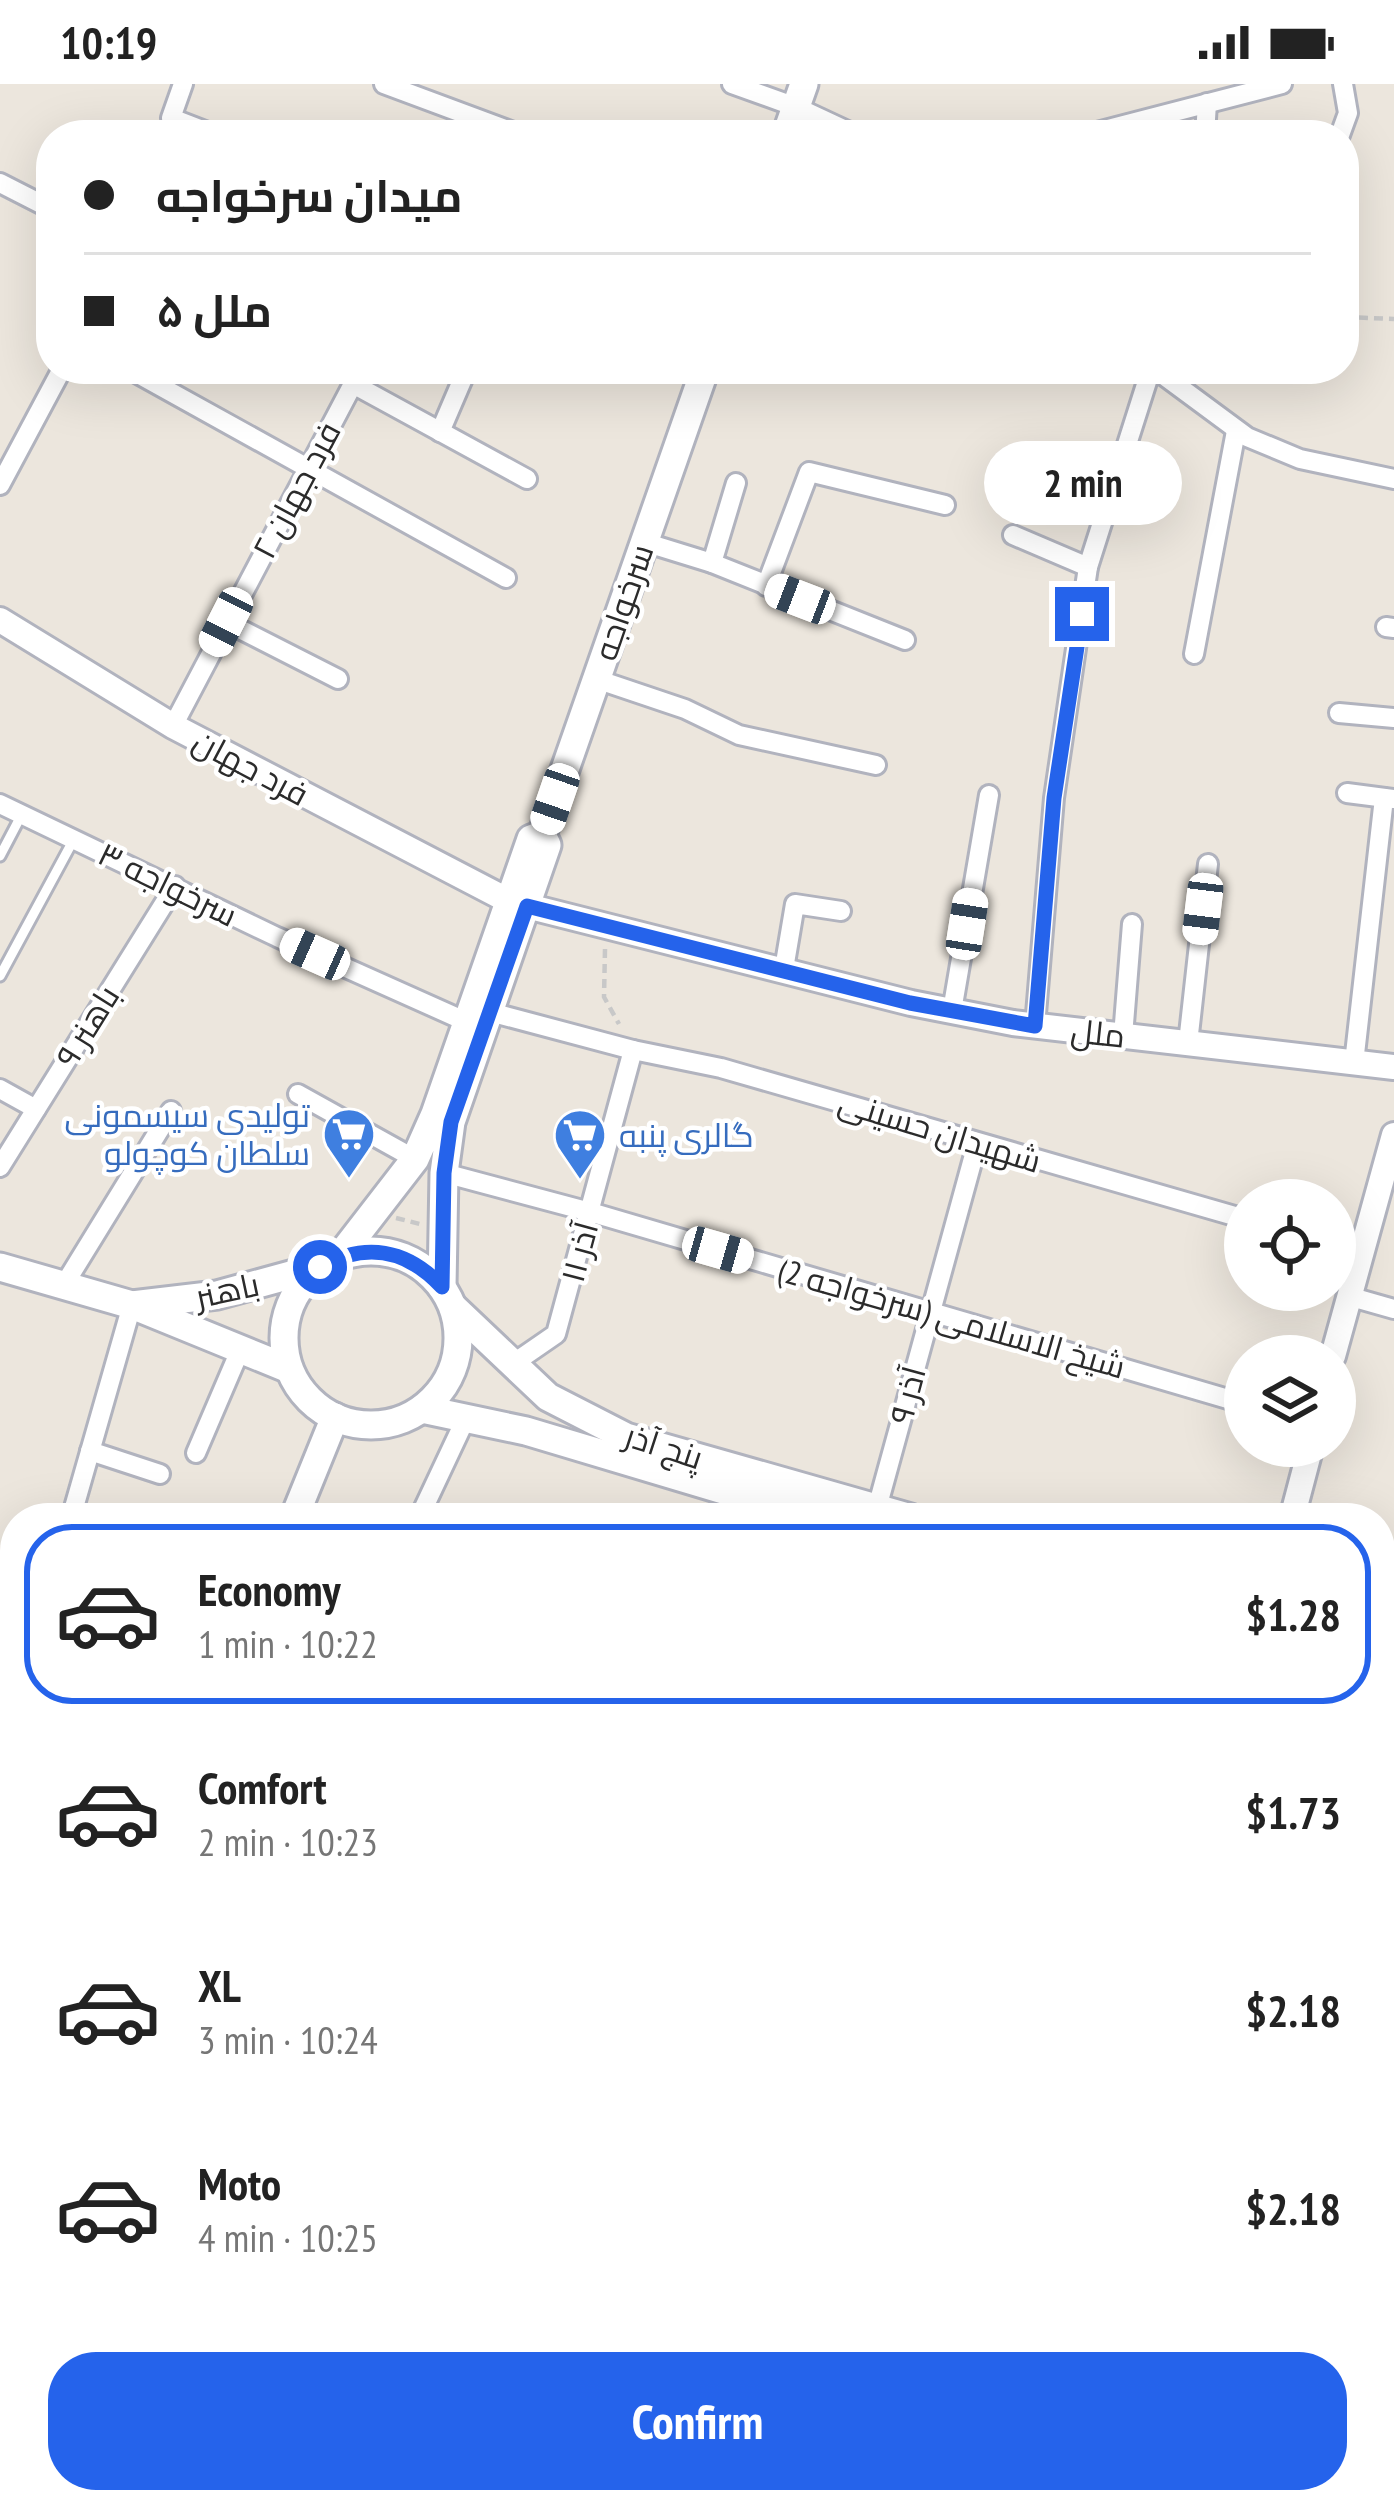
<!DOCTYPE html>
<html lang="en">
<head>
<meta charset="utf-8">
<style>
	:root { --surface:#fff; --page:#f6f6f6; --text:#222; --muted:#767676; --line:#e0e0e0; --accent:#2563eb }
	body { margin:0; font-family:"PT Sans Narrow",Cairo,sans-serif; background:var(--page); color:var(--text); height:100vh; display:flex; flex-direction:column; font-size:45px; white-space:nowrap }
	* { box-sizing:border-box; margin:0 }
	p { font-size:39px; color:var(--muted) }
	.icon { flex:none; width:66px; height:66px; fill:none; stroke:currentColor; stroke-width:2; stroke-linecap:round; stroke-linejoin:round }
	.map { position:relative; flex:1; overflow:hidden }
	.panel { position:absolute; left:0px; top:1419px; width:1395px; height:1011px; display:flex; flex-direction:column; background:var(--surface); border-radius:48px 48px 0 0; box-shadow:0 12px 48px #0002 }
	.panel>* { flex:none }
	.top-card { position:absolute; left:36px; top:36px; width:1323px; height:264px; border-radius:48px; box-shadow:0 12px 48px #0002; display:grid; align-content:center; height:264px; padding:0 48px; background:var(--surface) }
	.buttons { position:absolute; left:1224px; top:1095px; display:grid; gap:24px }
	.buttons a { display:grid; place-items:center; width:132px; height:132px; border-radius:50%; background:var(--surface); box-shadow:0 12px 48px #0002; font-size:60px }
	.end { position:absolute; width:54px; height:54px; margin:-27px; border:15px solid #2563eb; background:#fff; box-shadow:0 0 0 6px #fff }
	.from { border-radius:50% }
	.bubble { position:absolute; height:84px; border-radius:42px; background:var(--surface); box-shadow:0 12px 48px #0002; font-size:39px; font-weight:600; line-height:84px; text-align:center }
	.car { position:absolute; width:36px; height:72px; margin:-36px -18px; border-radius:15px; box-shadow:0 0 9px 3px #0007; background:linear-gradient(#fff 24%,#345 0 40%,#fff 0 76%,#345 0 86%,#fff 0) }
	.top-card b { display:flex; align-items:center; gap:42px; height:114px; font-size:45px }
	.top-card b+b { border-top:3px solid var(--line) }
	.top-card i { width:30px; height:30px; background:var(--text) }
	ul { padding:21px 0 0; list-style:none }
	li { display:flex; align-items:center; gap:36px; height:180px; margin:0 24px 18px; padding:0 24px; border:6px solid transparent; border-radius:48px }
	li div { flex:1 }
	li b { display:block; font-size:45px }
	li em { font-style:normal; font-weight:600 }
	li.on { border-color:var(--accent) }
	li>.icon { width:108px; height:108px; stroke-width:1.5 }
	.action { display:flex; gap:24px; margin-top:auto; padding:24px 48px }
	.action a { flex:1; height:138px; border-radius:48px; background:var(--accent); color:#fff; font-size:48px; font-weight:600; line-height:138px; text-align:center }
	.status { display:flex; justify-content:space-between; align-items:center; height:84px; padding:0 60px; background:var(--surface); direction:ltr }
	.status svg { height:33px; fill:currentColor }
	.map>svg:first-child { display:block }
</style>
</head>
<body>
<div class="status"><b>10:19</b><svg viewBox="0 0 49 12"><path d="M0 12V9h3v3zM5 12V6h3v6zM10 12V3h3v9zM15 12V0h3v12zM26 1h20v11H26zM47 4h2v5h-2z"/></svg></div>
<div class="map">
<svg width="1394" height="2428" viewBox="0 0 1394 2428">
	<rect width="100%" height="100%" fill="#ece6dd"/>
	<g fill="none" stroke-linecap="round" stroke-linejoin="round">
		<g stroke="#b1b3be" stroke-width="15">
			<g id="service">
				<path d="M 0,772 L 22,730"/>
				<path d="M 0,892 L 74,755"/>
			</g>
		</g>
		<g stroke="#b1b3be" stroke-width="24">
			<g id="minor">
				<path d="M 183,0 L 171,34 L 215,51"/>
				<path d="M 384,0 L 521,51"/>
				<path d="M 732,0 L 796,23 L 856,51"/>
				<path d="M 1085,51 L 1282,0"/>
				<path d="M 1205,51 L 1207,19"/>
				<path d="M 1340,51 L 1348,29 L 1343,0"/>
				<path d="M 0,99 L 51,125"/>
				<path d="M 129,285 L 506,494"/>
				<path d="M 1155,285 L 1247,353 L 1300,375 L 1394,395"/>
				<path d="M 440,348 L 467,285"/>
				<path d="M 0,401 L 62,285"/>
				<path d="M 1013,451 L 1088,483"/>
				<path d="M 644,458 L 712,479 L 905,556"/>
				<path d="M 712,479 L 736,399"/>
				<path d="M 766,502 L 809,388 L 945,421"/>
				<path d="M 226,538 L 338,595"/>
				<path d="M 1386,543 L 1394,544"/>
				<path d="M 1194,570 L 1236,347"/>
				<path d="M 596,595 L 685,625 L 739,651 L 876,681"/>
				<path d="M 1339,629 L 1394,634"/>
				<path d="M 173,642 L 353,300 L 527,395"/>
				<path d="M 1347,709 L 1394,715"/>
				<path d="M 0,720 L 277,853 L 467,938"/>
				<path d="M 784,885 L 795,820 L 841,827"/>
				<path d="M 952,927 L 989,711"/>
				<path d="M 490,928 L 633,966 L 721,984 L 1245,1135"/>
				<path d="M 1035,942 L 1054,714 L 1088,483 L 1151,285"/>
				<path d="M 1123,952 L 1132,840"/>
				<path d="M 1188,959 L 1208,780"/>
				<path d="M 1354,979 L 1384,714"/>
				<path d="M 0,1005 L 36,1025"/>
				<path d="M 298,1010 L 415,1075"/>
				<path d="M 0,1083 L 175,802"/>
				<path d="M 444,1089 L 590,1128 L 1245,1320"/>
				<path d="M 1335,1160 L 1360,1167"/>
				<path d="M 64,1201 L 171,1027"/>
				<path d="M 1348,1212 L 1394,1225"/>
				<path d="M 514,1279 L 556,1250 L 633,966"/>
				<path d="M 90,1367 L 160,1390"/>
				<path d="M 196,1369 L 241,1264"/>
				<path d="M 877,1424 L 977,1060"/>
				<path d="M 71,1434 L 132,1221"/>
				<path d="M 419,1434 L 466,1334"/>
				<path d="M 0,1485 L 15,1489"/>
				<path d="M 0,1614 L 15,1619"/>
				<path d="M 0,1686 L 15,1633"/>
				<path d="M 0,1843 L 15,1847"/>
				<path d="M 1380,1974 L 1394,1939"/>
				<path d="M 1380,2105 L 1394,2110"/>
				<path d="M 1380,2214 L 1394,2196"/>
				<path d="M 1380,2300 L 1394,2309"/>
				<path d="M 0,2413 L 62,2428"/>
				<path d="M 1074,2428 L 1076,2415"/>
			</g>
		</g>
		<g stroke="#b1b3be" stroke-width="30">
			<g id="tertiary">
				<path d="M 0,536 L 173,642 L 509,817"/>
				<path d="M 527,822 L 911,919 L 1013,939 L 1394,983"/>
				<path d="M 1333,1272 L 1394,1051"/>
				<path d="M 1292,1434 L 1311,1362"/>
				<path d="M 1380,1538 L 1394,1485"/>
				<path d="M 533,2428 L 540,2415"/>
			</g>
		</g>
		<g stroke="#b1b3be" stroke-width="33">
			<g id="secondary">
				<path d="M 786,51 L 804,0"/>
				<path d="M 542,751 L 705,285"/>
				<circle cx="371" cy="1254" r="87"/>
				<path d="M 340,1172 L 415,1075 L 435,1030 L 531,755 L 542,751 L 547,761 L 451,1038 L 444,1089 L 442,1203"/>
				<path d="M 0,1183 L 132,1221"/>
				<path d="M 453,1223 L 548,1313 L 626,1353 L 911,1434"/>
				<path d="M 289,1285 L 132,1221 L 217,1211 L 316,1184"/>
				<path d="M 422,1325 L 526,1347 L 817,1434"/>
				<path d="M 294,1434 L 335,1333"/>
				<path d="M 1380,1570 L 1394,1574"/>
				<path d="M 1380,1604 L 1394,1608"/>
				<path d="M 0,2044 L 15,2048"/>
				<path d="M 0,2268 L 15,2227"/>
				<path d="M 1103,2415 L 1124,2428"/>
				<path d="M 1165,2415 L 1185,2428"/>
			</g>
		</g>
		<g stroke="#c8c8c8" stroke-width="4.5" stroke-dasharray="9 6" stroke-linecap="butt">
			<path d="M 1344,233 L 1394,235"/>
			<path d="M 605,865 L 604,913 L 619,940"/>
			<path d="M 396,1134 L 420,1140"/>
		</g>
		<use href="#service" stroke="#fff" stroke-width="9"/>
		<use href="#minor" stroke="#fff" stroke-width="18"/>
		<use href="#tertiary" stroke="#fff" stroke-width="24"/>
		<use href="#secondary" stroke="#fff" stroke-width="27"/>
	</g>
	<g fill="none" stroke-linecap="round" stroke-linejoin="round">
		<path stroke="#2563eb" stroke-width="15" d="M 320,1183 C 365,1158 407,1165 442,1203 L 444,1089 L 451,1038 L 527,822 L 910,919 L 1035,942 L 1054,714 L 1082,530"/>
	</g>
	<defs>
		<g id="supermarket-pin" transform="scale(2.7)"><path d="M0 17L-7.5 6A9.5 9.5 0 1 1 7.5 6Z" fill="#3f7fe0" stroke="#fff"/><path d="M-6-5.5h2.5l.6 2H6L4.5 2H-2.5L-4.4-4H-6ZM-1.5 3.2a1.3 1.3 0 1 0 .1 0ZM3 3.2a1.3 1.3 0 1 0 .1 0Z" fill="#fff"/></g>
	</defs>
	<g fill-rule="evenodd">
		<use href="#supermarket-pin" x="349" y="1050"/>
		<use href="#supermarket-pin" x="580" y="1051"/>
	</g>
	<g text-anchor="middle" stroke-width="9" stroke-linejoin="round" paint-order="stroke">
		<g font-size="33" fill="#2b2b2b" stroke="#fff">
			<text transform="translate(296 406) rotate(-62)" y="12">۲ فرد جهان</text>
			<text transform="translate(623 518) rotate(-71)" y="12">سرخواجه</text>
			<text transform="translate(251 683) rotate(28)" y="12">فرد جهان</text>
			<text transform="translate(168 800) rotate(26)" y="12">سرخواجه ۳</text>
			<text transform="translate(87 942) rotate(-58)" y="12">۹ باهنر</text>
			<text transform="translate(1098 949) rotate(6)" y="12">ملل</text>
			<text transform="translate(940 1047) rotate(17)" y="12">شهیدان حسینی</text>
			<text transform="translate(579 1168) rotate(-75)" y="12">آذر ۱۱</text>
			<text transform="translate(227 1206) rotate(-12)" y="12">باهنر</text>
			<text transform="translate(952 1234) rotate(16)" y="12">شیخ الاسلامی (سرخواجه 2)</text>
			<text transform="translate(907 1311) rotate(-75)" y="12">۹ آذر</text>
			<text transform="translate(664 1362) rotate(18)" y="12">پنج آذر</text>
		</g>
		<g font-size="33" fill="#366cbe" stroke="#fff" text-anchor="end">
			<text x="310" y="1043">تولیدی سیسمونی<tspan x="310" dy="38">سلطان کوچولو</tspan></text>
			<text x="619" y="1063" text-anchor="start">گالری پنبه</text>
		</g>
	</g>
</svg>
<div class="buttons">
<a><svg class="icon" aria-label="locate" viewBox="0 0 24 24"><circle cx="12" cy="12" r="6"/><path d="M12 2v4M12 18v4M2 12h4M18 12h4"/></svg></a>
<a><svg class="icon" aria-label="layers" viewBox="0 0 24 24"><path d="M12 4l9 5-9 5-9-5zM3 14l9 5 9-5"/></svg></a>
</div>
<i class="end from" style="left:320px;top:1183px"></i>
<i class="end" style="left:1082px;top:530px"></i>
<div class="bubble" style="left:984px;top:357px;width:198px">2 min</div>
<i class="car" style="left:800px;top:515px;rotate:291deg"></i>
<i class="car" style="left:226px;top:538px;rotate:207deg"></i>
<i class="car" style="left:555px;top:715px;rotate:199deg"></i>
<i class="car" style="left:1203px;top:825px;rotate:187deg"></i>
<i class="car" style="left:967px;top:840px;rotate:9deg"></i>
<i class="car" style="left:315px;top:870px;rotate:294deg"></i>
<i class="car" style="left:718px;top:1166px;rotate:106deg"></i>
<div class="top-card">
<b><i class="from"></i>میدان سرخواجه</b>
<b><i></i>ملل ۵</b>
</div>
<section class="panel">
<ul>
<li class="on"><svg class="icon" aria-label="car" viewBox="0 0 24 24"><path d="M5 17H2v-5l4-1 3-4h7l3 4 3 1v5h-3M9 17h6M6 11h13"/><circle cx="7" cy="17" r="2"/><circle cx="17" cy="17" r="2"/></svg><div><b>Economy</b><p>1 min · 10:22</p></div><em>$1.28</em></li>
<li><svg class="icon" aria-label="car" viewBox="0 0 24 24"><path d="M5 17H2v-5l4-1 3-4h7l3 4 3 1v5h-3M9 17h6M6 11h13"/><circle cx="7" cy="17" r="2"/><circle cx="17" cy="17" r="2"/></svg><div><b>Comfort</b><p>2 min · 10:23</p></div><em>$1.73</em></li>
<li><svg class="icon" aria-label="car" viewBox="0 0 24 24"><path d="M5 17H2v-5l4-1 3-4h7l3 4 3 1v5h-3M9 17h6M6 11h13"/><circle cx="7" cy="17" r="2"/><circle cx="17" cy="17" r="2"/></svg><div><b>XL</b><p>3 min · 10:24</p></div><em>$2.18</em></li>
<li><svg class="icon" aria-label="car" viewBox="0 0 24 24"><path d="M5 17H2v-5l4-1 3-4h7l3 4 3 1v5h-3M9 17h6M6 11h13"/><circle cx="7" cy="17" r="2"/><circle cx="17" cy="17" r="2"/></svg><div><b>Moto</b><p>4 min · 10:25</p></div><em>$2.18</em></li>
</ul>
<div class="action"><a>Confirm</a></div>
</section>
</div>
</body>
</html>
